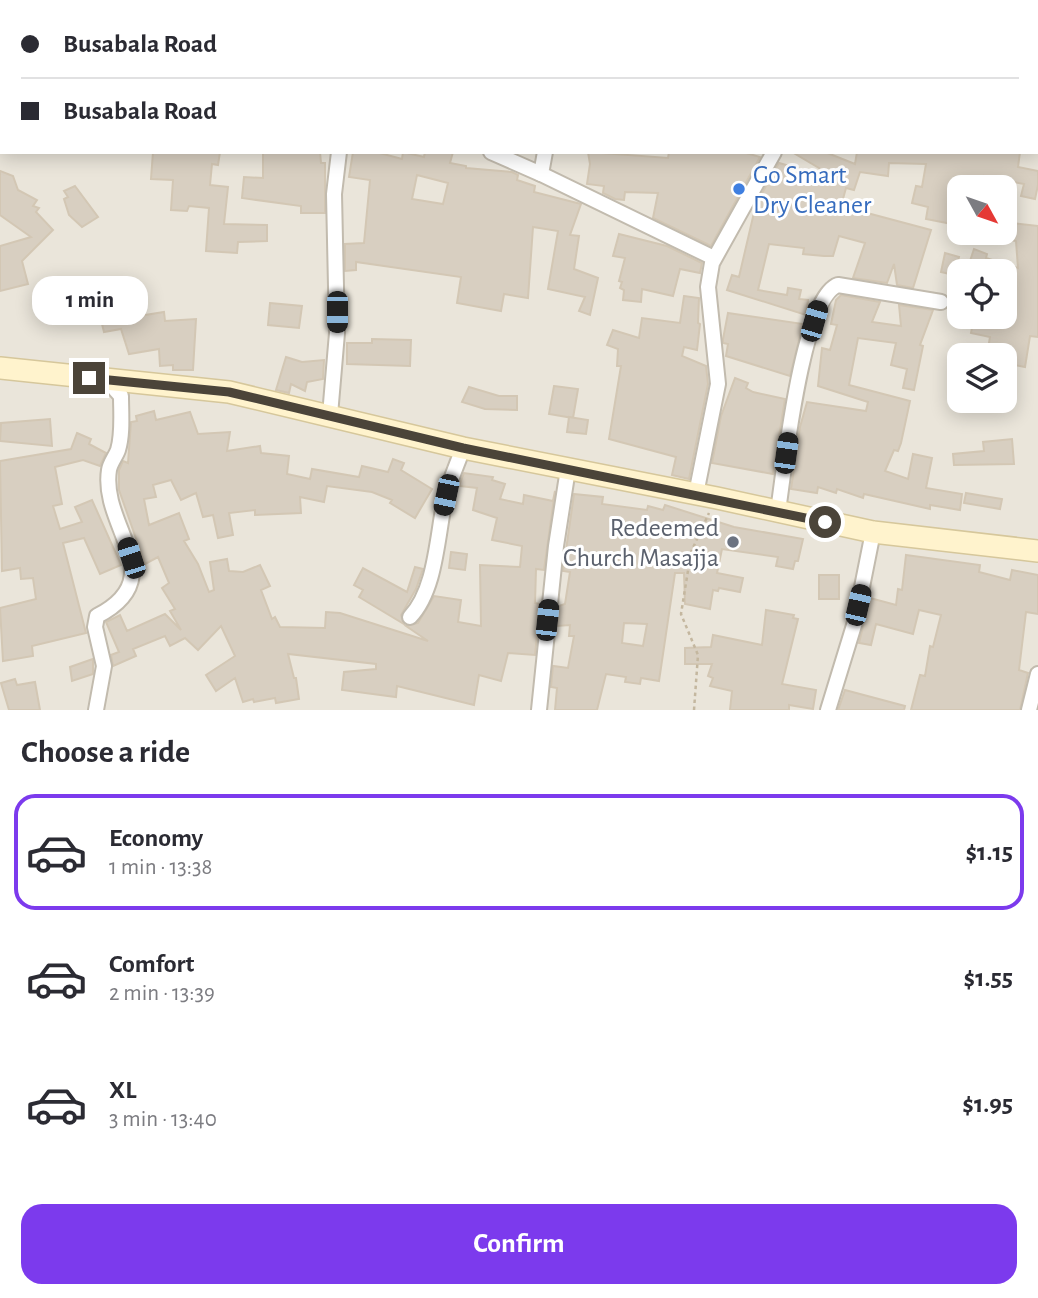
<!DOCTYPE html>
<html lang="en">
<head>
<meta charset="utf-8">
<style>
	:root { --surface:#fff; --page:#f2f2f3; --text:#2b2b33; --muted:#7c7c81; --line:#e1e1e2; --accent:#7c3aed }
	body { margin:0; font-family:"Alegreya Sans",sans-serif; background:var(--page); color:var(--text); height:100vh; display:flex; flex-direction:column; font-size:26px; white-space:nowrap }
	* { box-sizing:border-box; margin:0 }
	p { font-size:23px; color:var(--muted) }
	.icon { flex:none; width:38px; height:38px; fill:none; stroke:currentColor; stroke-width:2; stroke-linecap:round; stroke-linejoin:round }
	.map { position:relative; height:710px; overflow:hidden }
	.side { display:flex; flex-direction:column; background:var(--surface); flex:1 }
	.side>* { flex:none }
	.banner { position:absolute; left:0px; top:0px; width:1040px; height:154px; box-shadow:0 4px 18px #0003; display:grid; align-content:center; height:154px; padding:0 21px; background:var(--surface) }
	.needle { width:46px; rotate:130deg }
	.fabs { position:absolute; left:947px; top:175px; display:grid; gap:14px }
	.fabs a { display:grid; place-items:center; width:70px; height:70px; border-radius:14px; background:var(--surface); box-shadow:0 4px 18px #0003; font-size:35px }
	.end { position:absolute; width:32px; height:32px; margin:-16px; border:9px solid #4b4439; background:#fff; box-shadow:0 0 0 4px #fff }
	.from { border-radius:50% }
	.bubble { position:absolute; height:49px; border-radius:21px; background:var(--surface); box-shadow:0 4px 18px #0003; font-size:23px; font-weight:600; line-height:49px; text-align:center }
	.car { position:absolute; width:21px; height:42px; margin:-21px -10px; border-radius:9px; box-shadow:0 0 5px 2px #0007; background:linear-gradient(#222 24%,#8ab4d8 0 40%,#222 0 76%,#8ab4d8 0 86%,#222 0) }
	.banner b { display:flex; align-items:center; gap:24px; height:66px; font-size:26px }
	.banner b+b { border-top:2px solid var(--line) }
	.banner i { width:18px; height:18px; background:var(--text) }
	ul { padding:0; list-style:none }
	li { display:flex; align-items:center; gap:21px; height:116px; margin:0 14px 10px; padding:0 7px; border:4px solid transparent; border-radius:21px }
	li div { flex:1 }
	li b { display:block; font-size:26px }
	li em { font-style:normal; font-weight:600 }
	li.active { border-color:var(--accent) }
	li>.icon { width:63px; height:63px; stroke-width:1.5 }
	h2 { padding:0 21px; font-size:32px; line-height:84px }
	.button { display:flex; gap:14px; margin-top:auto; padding:14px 21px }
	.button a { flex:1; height:80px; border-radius:21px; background:var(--accent); color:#fff; font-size:28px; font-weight:600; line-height:80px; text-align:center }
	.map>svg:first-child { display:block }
</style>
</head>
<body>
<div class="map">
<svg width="1038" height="710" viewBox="0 0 1038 710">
	<rect width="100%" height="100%" fill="#f6f3ec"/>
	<path fill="#eae5da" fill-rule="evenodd" d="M 0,0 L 1038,0 L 1038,710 L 0,710 ZM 2,2 L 1038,2 L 1038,152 L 2,152 ZM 959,187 L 1004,187 L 1004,233 L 959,233 ZM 959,271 L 1004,271 L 1004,317 L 959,317 ZM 959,355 L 1004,355 L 1004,401 L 959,401 Z"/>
	<g fill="#d8cfc1" stroke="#d3c7b4" stroke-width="2" fill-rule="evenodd">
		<path d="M 153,152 L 220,152 L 218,165 L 212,164 L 210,185 L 228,187 L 224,224 L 267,225 L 267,241 L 238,242 L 237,253 L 206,251 L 209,208 L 189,206 L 187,211 L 171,210 L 173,180 L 151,179 Z"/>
		<path d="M 263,152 L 320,152 L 321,163 L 325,163 L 325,213 L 301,213 L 301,206 L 242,198 L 244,177 L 263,178 Z"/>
		<path d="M 353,152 L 376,152 L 402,159 L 403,152 L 424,157 L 425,152 L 453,152 L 450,163 L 466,166 L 466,168 L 512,172 L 518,175 L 517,180 L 535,186 L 534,192 L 581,204 L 570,235 L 579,236 L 574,269 L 598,278 L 590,315 L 579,311 L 585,297 L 548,289 L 558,231 L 533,227 L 528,298 L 504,294 L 501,311 L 457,303 L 461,277 L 356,262 L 356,270 L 345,271 L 345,244 L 364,243 L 370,180 L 349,177 ZM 417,175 L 448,183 L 443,204 L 412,199 Z"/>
		<path d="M 588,152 L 668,158 L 669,152 L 743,152 L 760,157 L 711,246 L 653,218 L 658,193 L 625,192 L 624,200 L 615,199 L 603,193 L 604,186 L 587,184 L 590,164 Z"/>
		<path d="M 792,152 L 825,152 L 855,164 L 857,152 L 1020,152 L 1018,167 L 1038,171 L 1038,185 L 1035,199 L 1021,196 L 1024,184 L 984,176 L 983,187 L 959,187 L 957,225 L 926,219 L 928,207 L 912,203 L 916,186 L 922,187 L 926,164 L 889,163 L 888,176 L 860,172 L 854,190 L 846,188 L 841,206 L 931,230 L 913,288 L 897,285 L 894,264 L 887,283 L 853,278 L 865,243 L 839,236 L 833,256 L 824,256 L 803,254 L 804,248 L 769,244 L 758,290 L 787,295 L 788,288 L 801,290 L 799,299 L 808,300 L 806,315 L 727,290 L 732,275 L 739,277 L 756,204 L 779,163 L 828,177 L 829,174 Z"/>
		<path d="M 0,171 L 13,176 L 18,190 L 37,200 L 33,206 L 39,208 L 36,212 L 53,230 L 22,261 L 28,284 L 0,291 L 0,246 L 31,237 L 0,215 Z"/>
		<path d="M 75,186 L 98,217 L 82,227 L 69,215 L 64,199 L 68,197 L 64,191 Z"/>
		<path d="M 1004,222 L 1038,226 L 1038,337 L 1030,336 L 1025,367 L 1004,363 L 1004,355 L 987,355 L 990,337 L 971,333 L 974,317 L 1004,317 L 1009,289 L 1004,287 L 1004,271 L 982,271 L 968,267 L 974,249 L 987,254 L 986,258 L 1018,268 L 1016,241 L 1004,239 Z"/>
		<path d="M 619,234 L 667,246 L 702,263 L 700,273 L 680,269 L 673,296 L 642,289 L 641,302 L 623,300 L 624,290 L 620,288 L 622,282 L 619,281 L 625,258 L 613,256 Z"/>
		<path d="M 945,253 L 959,257 L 954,275 L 941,272 Z"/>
		<path d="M 137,294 L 139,316 L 164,312 L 165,321 L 196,319 L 193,370 L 173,370 L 173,365 L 160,366 L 159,349 L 129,354 L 121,329 L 104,332 L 100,316 L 124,311 L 122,295 Z"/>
		<path d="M 841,295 L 880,302 L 872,322 L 901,326 L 899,305 L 933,310 L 920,345 L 923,346 L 914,390 L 903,388 L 907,369 L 891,365 L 896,343 L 858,338 L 849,385 L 910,401 L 901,443 L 898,451 L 894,450 L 885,471 L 908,479 L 913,454 L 932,458 L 926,488 L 962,494 L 960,510 L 930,505 L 930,509 L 864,494 L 863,498 L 837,489 L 836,493 L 818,487 L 817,493 L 791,489 L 800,427 L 807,402 L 866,411 L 868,402 L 818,386 L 822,348 L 830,350 L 837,325 L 831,324 L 836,300 Z"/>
		<path d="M 684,296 L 699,298 L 698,323 L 700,324 L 697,350 L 684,347 L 682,356 L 706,366 L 708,384 L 689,479 L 672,475 L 676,457 L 609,439 L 621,366 L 617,366 L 618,349 L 607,345 L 613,330 L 639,338 L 642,318 L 680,323 Z"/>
		<path d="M 270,303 L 302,306 L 299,328 L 268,325 Z"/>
		<path d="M 728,313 L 803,324 L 790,376 L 726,356 L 728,344 L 723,343 L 723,339 Z"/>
		<path d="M 372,339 L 411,340 L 410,366 L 347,364 L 347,343 L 372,343 Z"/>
		<path d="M 286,357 L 302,362 L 324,360 L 323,379 L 307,382 L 305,391 L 291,384 L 289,393 L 276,390 Z"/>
		<path d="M 735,378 L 748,383 L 746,388 L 753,392 L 785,399 L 773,474 L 712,463 L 721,416 Z"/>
		<path d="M 554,386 L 578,389 L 573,418 L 549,414 Z"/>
		<path d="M 469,387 L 499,396 L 517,396 L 517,410 L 485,409 L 462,402 Z"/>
		<path d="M 154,411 L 156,420 L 190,412 L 198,434 L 230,432 L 227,451 L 260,446 L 261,453 L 289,456 L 287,474 L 310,479 L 312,469 L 359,477 L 362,466 L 388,472 L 393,459 L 404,463 L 401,470 L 432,489 L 415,518 L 390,503 L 392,500 L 372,492 L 327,486 L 324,502 L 300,497 L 301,513 L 255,515 L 255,510 L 229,513 L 233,535 L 218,538 L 213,515 L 203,517 L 196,493 L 181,500 L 171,480 L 153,485 L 156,497 L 144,499 L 149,525 L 179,513 L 189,539 L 184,541 L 198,564 L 209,592 L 214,590 L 210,562 L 227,559 L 229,571 L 243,572 L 260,565 L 270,586 L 261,590 L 272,619 L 275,617 L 280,627 L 325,628 L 326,612 L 340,613 L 428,641 L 406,626 L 418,623 L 434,596 L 461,600 L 458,622 L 481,626 L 480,565 L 520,567 L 522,546 L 492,540 L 497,518 L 473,510 L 477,488 L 459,486 L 464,473 L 493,477 L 492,480 L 505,484 L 500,499 L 523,504 L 524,495 L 553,501 L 555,491 L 544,570 L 536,569 L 535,603 L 540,604 L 535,655 L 508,653 L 501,681 L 479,675 L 474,705 L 397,686 L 396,697 L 342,690 L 344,672 L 376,669 L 376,664 L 288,654 L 294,678 L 296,678 L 299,699 L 276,703 L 275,698 L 254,702 L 253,699 L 243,702 L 235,678 L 216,691 L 206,675 L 235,656 L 221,626 L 198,650 L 185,638 L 170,646 L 165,636 L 133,649 L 136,656 L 113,666 L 111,655 L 119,652 L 106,622 L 120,615 L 127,631 L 165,614 L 181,630 L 170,611 L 175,609 L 162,588 L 169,583 L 158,557 L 145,564 L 119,490 L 119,470 L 123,461 L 128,463 L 131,422 L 137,421 L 136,416 Z"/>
		<path d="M 569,417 L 588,420 L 586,434 L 567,432 Z"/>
		<path d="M 50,419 L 52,446 L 0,441 L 1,423 Z"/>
		<path d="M 77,433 L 91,439 L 89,444 L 106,453 L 100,466 L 83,460 L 55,467 L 62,504 L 53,506 L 60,529 L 82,522 L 75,507 L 92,500 L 121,565 L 100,574 L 84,538 L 63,543 L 86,633 L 32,646 L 33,656 L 3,661 L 0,608 L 36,599 L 33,578 L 21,579 L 20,568 L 2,571 L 0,461 L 71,449 Z"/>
		<path d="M 1012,439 L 1014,464 L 954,465 L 953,454 L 984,451 L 983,442 Z"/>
		<path d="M 966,493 L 1002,499 L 1000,509 L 964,503 Z"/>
		<path d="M 574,494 L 603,497 L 602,504 L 647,510 L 648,506 L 663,510 L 665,505 L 734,527 L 803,539 L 798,561 L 795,561 L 793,569 L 776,566 L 778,557 L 722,549 L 717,573 L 743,578 L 740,592 L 719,588 L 718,591 L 713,590 L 710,609 L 685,604 L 684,573 L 675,573 L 659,681 L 641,678 L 640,684 L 625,682 L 626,677 L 606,674 L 597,710 L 555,710 L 557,688 L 551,687 L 553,666 L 568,668 L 574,636 L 569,636 L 570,625 L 557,626 L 559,606 L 565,604 L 570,572 L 563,571 ZM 624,623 L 647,624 L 643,646 L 622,643 Z"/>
		<path d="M 451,552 L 467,554 L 465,570 L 449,568 Z"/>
		<path d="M 906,555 L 980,565 L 979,572 L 1010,580 L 1012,570 L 1038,575 L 1038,614 L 1026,612 L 1019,670 L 1028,673 L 1020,710 L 911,710 L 920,675 L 925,676 L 930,646 L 933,647 L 941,615 L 919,610 L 913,634 L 876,624 L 871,645 L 859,643 L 870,598 L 896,605 L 898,589 L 902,590 Z"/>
		<path d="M 415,567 L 423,569 L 416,589 L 401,615 L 404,624 L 359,597 L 363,590 L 354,585 L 363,568 L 407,592 Z"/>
		<rect x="819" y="575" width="20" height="24"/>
		<path d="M 766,610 L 794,615 L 793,618 L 798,619 L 782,684 L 816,690 L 813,709 L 789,705 L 789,710 L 730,710 L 732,691 L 710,686 L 713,678 L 708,676 L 712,664 L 685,664 L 685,648 L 711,647 L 713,635 L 762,645 Z"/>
		<path d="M 93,659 L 93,674 L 72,681 L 70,667 Z"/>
		<path d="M 15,679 L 17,685 L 35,682 L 40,710 L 9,710 L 1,683 Z"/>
		<path d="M 845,690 L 905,706 L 904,710 L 838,710 Z"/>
	</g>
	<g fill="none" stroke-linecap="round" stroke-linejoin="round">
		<g stroke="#c2bbae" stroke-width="18">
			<g id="street">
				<path d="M 167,0 L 170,2"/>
				<path d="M 335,0 L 336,2"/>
				<path d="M 684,0 L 684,2"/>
				<path d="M 539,2 L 539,0"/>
				<path d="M 491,152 L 541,174"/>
				<path d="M 545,152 L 541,174 L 714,258"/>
				<path d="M 330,415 L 337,333 L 334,194 L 339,152"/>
				<path d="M 696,494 L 718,384 L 708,287 L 712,263 L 774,152"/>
				<path d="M 778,511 C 784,472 802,297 838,285 L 941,302"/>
				<path d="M 410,617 C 436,590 437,536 445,499 C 449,482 457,465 463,448"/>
				<path d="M 96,710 L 104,666 L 95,627 L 97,616 C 173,577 100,527 109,470 C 110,463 116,456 118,450 C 123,434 121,413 121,396 L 106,379"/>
				<path d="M 539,710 L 556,546 L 568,469"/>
				<path d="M 828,710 L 855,622 L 873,532"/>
				<path d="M 1029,710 L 1038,674"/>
			</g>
		</g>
		<g stroke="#d6c79b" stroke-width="24">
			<path id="secondary" d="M 0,368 L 229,392 L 463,448 L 717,498 L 873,532 L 1038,551"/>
		</g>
		<path stroke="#c4b79f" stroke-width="2.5" stroke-dasharray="3.5 3.5" stroke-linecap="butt" d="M 694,710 L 698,655 L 681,614 L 691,552 L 709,513"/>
		<use href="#street" stroke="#fff" stroke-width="14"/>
		<use href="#secondary" stroke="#fff3cd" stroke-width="21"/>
	</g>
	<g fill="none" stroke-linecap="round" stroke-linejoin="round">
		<path stroke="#4b4439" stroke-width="9" d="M 89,378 L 229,392 L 463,448 L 825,522"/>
	</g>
	<circle fill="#3f7fe0" stroke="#fff" stroke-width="2.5" cx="739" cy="189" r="7"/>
	<circle fill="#6b7280" stroke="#fff" stroke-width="2.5" cx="733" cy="542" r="7"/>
	<g text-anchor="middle" stroke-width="6" stroke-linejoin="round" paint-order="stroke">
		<g font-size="26" fill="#366cbe" stroke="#fff" text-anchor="start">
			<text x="753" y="183">Go Smart<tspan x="753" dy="30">Dry Cleaner</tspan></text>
		</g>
		<g font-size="26" fill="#5b616d" stroke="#fff" text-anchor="end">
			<text x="719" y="536">Redeemed<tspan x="719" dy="30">Church Masajja</tspan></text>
		</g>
	</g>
</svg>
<div class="fabs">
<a><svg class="needle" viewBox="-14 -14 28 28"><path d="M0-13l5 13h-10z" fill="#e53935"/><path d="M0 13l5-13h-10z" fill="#7c7c81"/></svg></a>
<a><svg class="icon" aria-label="locate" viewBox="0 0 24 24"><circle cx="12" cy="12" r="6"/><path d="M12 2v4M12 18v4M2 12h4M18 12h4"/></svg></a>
<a><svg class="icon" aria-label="layers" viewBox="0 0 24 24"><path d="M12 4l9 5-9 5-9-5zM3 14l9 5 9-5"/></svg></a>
</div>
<i class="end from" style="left:825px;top:522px"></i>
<i class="end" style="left:89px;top:378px"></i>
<div class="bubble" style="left:32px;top:276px;width:116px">1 min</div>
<i class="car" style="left:337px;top:312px;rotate:180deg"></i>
<i class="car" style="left:814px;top:321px;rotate:16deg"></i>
<i class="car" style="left:786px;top:453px;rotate:8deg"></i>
<i class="car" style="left:446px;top:495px;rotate:192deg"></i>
<i class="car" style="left:131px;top:558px;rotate:342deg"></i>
<i class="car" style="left:858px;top:605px;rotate:13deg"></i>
<i class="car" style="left:547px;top:620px;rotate:6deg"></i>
<div class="banner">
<b><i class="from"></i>Busabala Road</b>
<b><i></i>Busabala Road</b>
</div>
</div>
<section class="side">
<h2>Choose a ride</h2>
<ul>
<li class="active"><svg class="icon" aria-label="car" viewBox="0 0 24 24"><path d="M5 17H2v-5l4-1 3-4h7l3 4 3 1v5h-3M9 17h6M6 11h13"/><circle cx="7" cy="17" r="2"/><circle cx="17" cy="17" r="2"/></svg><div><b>Economy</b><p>1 min · 13:38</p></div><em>$1.15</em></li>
<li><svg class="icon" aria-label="car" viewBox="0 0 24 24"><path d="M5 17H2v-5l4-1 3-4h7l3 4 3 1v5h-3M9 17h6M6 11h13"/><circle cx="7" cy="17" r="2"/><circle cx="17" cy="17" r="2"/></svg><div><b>Comfort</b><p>2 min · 13:39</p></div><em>$1.55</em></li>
<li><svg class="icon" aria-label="car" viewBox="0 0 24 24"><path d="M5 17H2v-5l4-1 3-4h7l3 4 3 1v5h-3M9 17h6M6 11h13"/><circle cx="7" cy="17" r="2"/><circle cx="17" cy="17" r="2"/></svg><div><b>XL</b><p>3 min · 13:40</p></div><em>$1.95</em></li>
</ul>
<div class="button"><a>Confirm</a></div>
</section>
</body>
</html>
